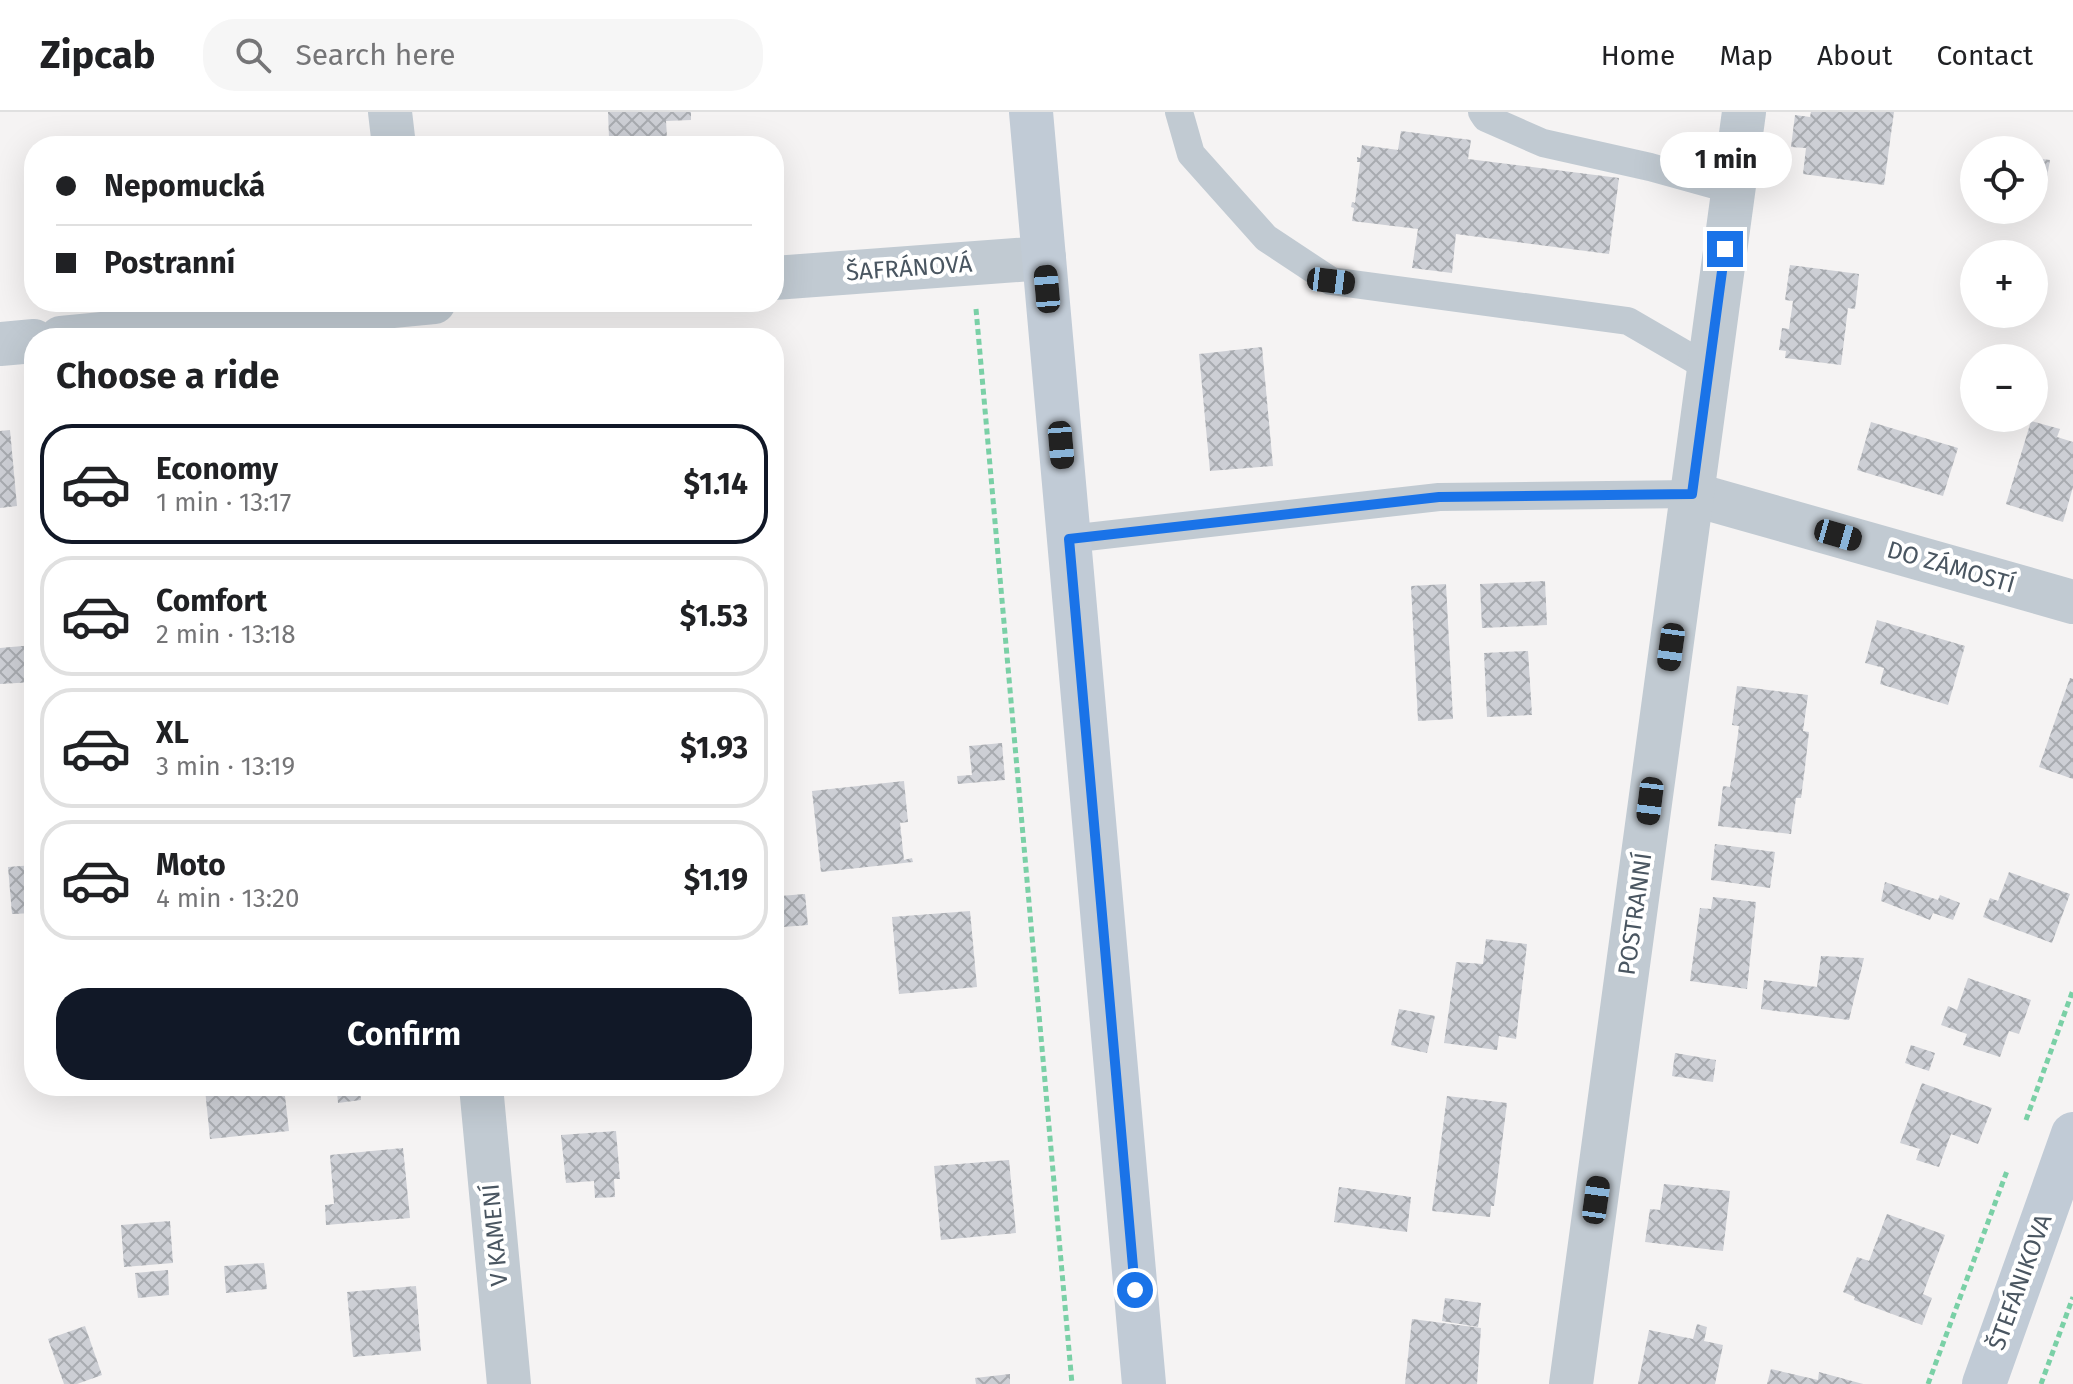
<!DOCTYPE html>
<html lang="en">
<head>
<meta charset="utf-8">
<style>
	:root { --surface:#fff; --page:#f6f6f6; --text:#202124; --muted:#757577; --line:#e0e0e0; --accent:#111827 }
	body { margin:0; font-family:"Fira Sans",sans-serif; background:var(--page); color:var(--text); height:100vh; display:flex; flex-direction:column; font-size:30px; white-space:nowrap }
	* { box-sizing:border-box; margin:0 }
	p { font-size:26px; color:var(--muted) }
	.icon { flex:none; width:44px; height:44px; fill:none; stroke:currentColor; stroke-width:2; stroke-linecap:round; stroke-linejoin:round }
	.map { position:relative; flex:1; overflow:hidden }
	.details { position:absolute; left:24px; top:216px; width:760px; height:768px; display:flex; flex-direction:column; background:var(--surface); border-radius:32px; box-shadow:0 8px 32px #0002 }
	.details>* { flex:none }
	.hud { position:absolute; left:24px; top:24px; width:760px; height:176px; border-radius:32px; box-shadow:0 8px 32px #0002; display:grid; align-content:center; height:176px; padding:0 32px; background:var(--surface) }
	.controls { position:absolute; left:1960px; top:24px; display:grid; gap:16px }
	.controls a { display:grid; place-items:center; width:88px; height:88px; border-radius:50%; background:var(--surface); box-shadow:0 8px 32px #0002; font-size:40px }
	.end { position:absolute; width:36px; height:36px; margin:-18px; border:10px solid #1a73e8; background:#fff; box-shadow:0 0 0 4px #fff }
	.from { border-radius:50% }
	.bubble { position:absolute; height:56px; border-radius:28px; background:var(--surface); box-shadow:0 8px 32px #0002; font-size:26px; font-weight:700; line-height:56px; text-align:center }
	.car { position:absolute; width:24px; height:48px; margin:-24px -12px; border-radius:10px; box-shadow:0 0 6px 2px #0007; background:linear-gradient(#222 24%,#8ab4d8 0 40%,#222 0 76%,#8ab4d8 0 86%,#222 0) }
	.hud b { display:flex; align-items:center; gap:28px; height:76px; font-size:30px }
	.hud b+b { border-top:2px solid var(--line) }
	.hud i { width:20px; height:20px; background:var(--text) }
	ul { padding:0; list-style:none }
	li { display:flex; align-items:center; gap:24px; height:120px; margin:0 16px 12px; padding:0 16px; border:4px solid var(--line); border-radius:32px }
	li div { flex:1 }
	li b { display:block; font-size:30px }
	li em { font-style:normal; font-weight:700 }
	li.current { border-color:var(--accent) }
	li>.icon { width:72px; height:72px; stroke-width:1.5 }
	h2 { padding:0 32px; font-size:36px; line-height:96px }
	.cta { display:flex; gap:16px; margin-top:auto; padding:16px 32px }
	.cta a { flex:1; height:92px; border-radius:32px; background:var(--accent); color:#fff; font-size:32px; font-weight:700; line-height:92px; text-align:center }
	header { display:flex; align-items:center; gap:48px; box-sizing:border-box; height:112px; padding:0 40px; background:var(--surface); border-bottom:2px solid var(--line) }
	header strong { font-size:38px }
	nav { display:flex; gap:44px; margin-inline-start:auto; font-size:28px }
	.search { width:560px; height:72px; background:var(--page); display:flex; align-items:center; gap:20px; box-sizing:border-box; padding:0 28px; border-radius:32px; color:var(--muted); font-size:30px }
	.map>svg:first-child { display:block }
</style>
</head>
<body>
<header>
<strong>Zipcab</strong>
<div class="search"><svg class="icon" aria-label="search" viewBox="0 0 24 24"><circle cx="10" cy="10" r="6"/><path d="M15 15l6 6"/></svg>Search here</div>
<nav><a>Home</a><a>Map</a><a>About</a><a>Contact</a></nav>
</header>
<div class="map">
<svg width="2073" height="1272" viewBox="0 0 2073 1272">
	<defs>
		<pattern id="building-cross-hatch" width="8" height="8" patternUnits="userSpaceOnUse" patternTransform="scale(2)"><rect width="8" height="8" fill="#cdcfd5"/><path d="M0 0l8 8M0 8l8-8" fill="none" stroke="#a8abb0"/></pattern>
	</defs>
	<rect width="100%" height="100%" fill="#f5f3f3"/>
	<g fill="url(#building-cross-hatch)">
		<path d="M 608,0 L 691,0 L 691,8 L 666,9 L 667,25 L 609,26 Z"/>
		<path d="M 1811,0 L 1894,0 L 1884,73 L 1803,62 L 1806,36 L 1791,35 L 1795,3 L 1810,5 Z"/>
		<path d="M 1401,19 L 1471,28 L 1468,47 L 1619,66 L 1609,142 L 1456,122 L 1452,161 L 1412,156 L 1418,117 L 1352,109 L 1354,96 L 1351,95 L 1352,90 L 1355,91 L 1360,50 L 1357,50 L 1357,45 L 1360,46 L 1362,33 L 1398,38 Z"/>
		<path d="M 497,24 L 498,34 L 455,34 L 455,27 Z"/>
		<path d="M 2034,46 L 2050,48 L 2044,82 L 2034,80 Z"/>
		<path d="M 1790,153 L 1859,162 L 1855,197 L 1848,196 L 1841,253 L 1785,246 L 1786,239 L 1779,238 L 1782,216 L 1789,217 L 1793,189 L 1785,188 Z"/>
		<path d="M 1262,235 L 1273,354 L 1210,359 L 1199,242 Z"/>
		<path d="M 2031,309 L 2060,317 L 2057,325 L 2073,330 L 2073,375 L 2063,410 L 2006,392 Z"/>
		<path d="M 1871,310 L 1958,336 L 1943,384 L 1857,358 Z"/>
		<path d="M 10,318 L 17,394 L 0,396 L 0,319 Z"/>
		<path d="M 1545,469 L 1547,513 L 1482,516 L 1480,472 Z"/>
		<path d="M 1446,472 L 1453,607 L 1418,609 L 1411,474 Z"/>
		<path d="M 1877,508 L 1965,534 L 1948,593 L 1880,572 L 1884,556 L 1865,551 Z"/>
		<path d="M 34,533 L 34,570 L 0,572 L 0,536 Z"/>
		<path d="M 1528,539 L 1532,603 L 1487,605 L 1484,541 Z"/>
		<path d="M 2070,566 L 2073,567 L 2073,667 L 2039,655 Z"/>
		<path d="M 1737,574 L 1808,583 L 1803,619 L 1809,620 L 1805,655 L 1801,686 L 1796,686 L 1791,722 L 1718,714 L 1723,674 L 1730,675 L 1735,645 L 1739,614 L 1732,613 Z"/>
		<path d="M 1002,631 L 1005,668 L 958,672 L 957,664 L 972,663 L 969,634 Z"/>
		<path d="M 904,669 L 908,710 L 900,711 L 904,748 L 912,746 L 913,750 L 821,760 L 812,679 Z"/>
		<path d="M 1715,732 L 1775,740 L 1770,776 L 1711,768 Z"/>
		<path d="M 34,753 L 34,801 L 12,802 L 8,755 Z"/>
		<path d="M 2009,760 L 2070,782 L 2052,831 L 1983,805 L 1990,786 L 1998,789 Z"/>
		<path d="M 1885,770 L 1938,788 L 1940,783 L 1960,791 L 1953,808 L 1933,801 L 1930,808 L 1881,789 Z"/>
		<path d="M 805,782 L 808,813 L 783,815 L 780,784 Z"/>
		<path d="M 1713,785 L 1756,790 L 1747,877 L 1690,869 L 1700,796 L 1711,797 Z"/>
		<path d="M 970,799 L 977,875 L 899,882 L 892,805 Z"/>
		<path d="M 1486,827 L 1527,832 L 1516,927 L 1499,924 L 1497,938 L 1444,931 L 1456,850 L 1483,852 Z"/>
		<path d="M 1821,844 L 1864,846 L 1849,908 L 1761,897 L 1764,868 L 1817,875 Z"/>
		<path d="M 1968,866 L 2031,888 L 2019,922 L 2009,919 L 2000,945 L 1963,933 L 1967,922 L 1941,913 L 1948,894 L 1957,898 Z"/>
		<path d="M 1399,897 L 1435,904 L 1427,941 L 1391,933 Z"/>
		<path d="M 1911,933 L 1935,941 L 1929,959 L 1905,951 Z"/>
		<path d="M 1675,941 L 1716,948 L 1713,970 L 1672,964 Z"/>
		<path d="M 1922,971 L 1992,996 L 1978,1032 L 1951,1022 L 1939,1055 L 1916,1048 L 1920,1037 L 1900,1031 Z"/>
		<path d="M 173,974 L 290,974 L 290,983 L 285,984 L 289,1019 L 210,1027 L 205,977 L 174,981 Z"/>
		<path d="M 299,974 L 384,974 L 385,976 L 360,978 L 361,988 L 338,991 L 337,980 L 299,983 Z"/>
		<path d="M 1447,984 L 1507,991 L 1494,1094 L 1491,1094 L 1490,1105 L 1432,1099 Z"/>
		<path d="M 616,1019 L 620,1067 L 614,1067 L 615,1085 L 595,1086 L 594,1069 L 566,1071 L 561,1023 Z"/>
		<path d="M 403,1036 L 410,1106 L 326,1113 L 325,1093 L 334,1092 L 330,1043 Z"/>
		<path d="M 1009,1048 L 1016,1121 L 941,1128 L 934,1054 Z"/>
		<path d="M 1664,1072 L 1730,1079 L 1723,1139 L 1645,1130 L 1650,1097 L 1660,1098 Z"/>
		<path d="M 1339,1075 L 1411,1085 L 1407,1120 L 1334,1110 Z"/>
		<path d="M 1887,1102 L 1945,1123 L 1923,1182 L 1932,1186 L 1922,1213 L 1854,1188 L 1855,1185 L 1843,1180 L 1857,1145 L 1869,1149 Z"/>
		<path d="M 170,1109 L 173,1151 L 124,1155 L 121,1113 Z"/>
		<path d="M 264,1151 L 267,1177 L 226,1181 L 224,1154 Z"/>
		<path d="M 168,1158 L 169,1183 L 138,1186 L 135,1161 Z"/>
		<path d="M 416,1174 L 421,1239 L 353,1245 L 347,1180 Z"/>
		<path d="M 1445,1186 L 1481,1191 L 1478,1215 L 1442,1209 Z"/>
		<path d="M 1412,1207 L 1481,1216 L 1477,1272 L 1405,1272 Z"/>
		<path d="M 1697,1212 L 1707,1215 L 1704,1229 L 1723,1233 L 1715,1272 L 1638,1272 L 1649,1218 L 1693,1227 Z"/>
		<path d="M 85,1214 L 102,1263 L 77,1272 L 64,1272 L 48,1227 Z"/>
		<path d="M 1771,1257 L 1818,1268 L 1819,1260 L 1863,1272 L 1767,1272 Z"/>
		<path d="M 1010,1262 L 1010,1272 L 976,1272 L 975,1266 Z"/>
	</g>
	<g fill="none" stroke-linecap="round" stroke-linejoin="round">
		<g stroke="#7ad0a6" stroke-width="5" stroke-dasharray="6 4" stroke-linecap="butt">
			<path d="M 976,197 L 1072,1272"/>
			<path d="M 2026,1008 L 2073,878"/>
			<path d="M 1928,1272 L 2007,1059"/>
			<path d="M 2041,1272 L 2073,1185"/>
		</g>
		<g stroke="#c1cad2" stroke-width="28">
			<path d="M 1179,0 L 1191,42 L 1266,126 L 1331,169 L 1628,209 L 1709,256"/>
			<path d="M 1482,0 L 1486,6 L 1543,31 L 1650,55 L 1733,78"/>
			<path d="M 1069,427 L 1439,385 L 1692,382"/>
		</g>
		<g stroke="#c1cad2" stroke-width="44">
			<path d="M 390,0 L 394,34"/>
			<path d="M 774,166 L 1044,146"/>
			<path d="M 61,226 L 434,190"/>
			<path d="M 0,232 L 34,229"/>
			<path d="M 1692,382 L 2073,490"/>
			<path d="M 481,974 L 509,1272"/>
			<path d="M 1571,1272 L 1744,0"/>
		</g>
		<g stroke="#c1cbd6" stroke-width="44">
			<path d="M 1031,0 L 1144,1272"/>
			<path d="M 1984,1272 L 2073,1022"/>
		</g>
	</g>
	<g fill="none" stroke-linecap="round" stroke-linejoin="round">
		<path stroke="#1a73e8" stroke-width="10" d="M 1135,1178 L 1069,427 L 1439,385 L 1692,382 L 1725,137"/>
	</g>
	<g text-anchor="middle" stroke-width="8" stroke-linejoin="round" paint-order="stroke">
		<g font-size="24" fill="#4a5661" stroke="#fff">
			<text transform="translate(909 156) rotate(-4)" y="8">ŠAFRÁNOVÁ</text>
			<text transform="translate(1951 455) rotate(16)" y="8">DO ZÁMOSTÍ</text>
			<text transform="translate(1635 802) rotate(-82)" y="8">POSTRANNÍ</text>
			<text transform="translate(495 1123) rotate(-95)" y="8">V KAMENÍ</text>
			<text transform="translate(2020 1170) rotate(-70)" y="8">ŠTEFÁNIKOVA</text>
		</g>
	</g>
</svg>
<div class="controls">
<a><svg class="icon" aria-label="locate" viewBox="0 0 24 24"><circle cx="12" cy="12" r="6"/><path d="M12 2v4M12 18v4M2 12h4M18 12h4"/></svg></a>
<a>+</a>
<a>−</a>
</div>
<i class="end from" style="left:1135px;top:1178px"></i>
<i class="end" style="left:1725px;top:137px"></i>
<div class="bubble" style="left:1660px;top:20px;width:132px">1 min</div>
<i class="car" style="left:1331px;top:169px;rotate:97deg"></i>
<i class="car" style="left:1047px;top:177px;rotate:355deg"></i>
<i class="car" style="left:1061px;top:333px;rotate:175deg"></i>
<i class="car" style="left:1838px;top:423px;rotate:106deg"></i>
<i class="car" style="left:1671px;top:535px;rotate:188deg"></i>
<i class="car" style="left:1650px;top:689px;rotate:187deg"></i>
<i class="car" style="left:1596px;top:1088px;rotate:8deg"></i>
<div class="hud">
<b><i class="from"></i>Nepomucká</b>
<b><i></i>Postranní</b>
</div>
<section class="details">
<h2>Choose a ride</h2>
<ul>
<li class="current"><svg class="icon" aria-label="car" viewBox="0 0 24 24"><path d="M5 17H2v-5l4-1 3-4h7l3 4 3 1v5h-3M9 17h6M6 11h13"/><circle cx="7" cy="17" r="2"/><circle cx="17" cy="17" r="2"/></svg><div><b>Economy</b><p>1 min · 13:17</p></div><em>$1.14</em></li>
<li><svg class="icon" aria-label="car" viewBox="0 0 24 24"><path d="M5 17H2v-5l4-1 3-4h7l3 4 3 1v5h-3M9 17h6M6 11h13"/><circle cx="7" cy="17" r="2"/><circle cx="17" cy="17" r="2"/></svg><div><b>Comfort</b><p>2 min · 13:18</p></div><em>$1.53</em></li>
<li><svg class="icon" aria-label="car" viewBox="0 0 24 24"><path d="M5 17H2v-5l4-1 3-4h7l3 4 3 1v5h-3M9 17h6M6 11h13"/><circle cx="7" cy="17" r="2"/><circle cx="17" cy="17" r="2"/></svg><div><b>XL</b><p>3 min · 13:19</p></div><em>$1.93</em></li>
<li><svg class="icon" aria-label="car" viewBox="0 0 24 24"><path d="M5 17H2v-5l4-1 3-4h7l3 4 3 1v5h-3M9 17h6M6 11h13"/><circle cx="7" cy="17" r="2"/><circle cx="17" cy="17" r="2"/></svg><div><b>Moto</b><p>4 min · 13:20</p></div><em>$1.19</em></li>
</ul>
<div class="cta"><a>Confirm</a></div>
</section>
</div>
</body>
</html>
